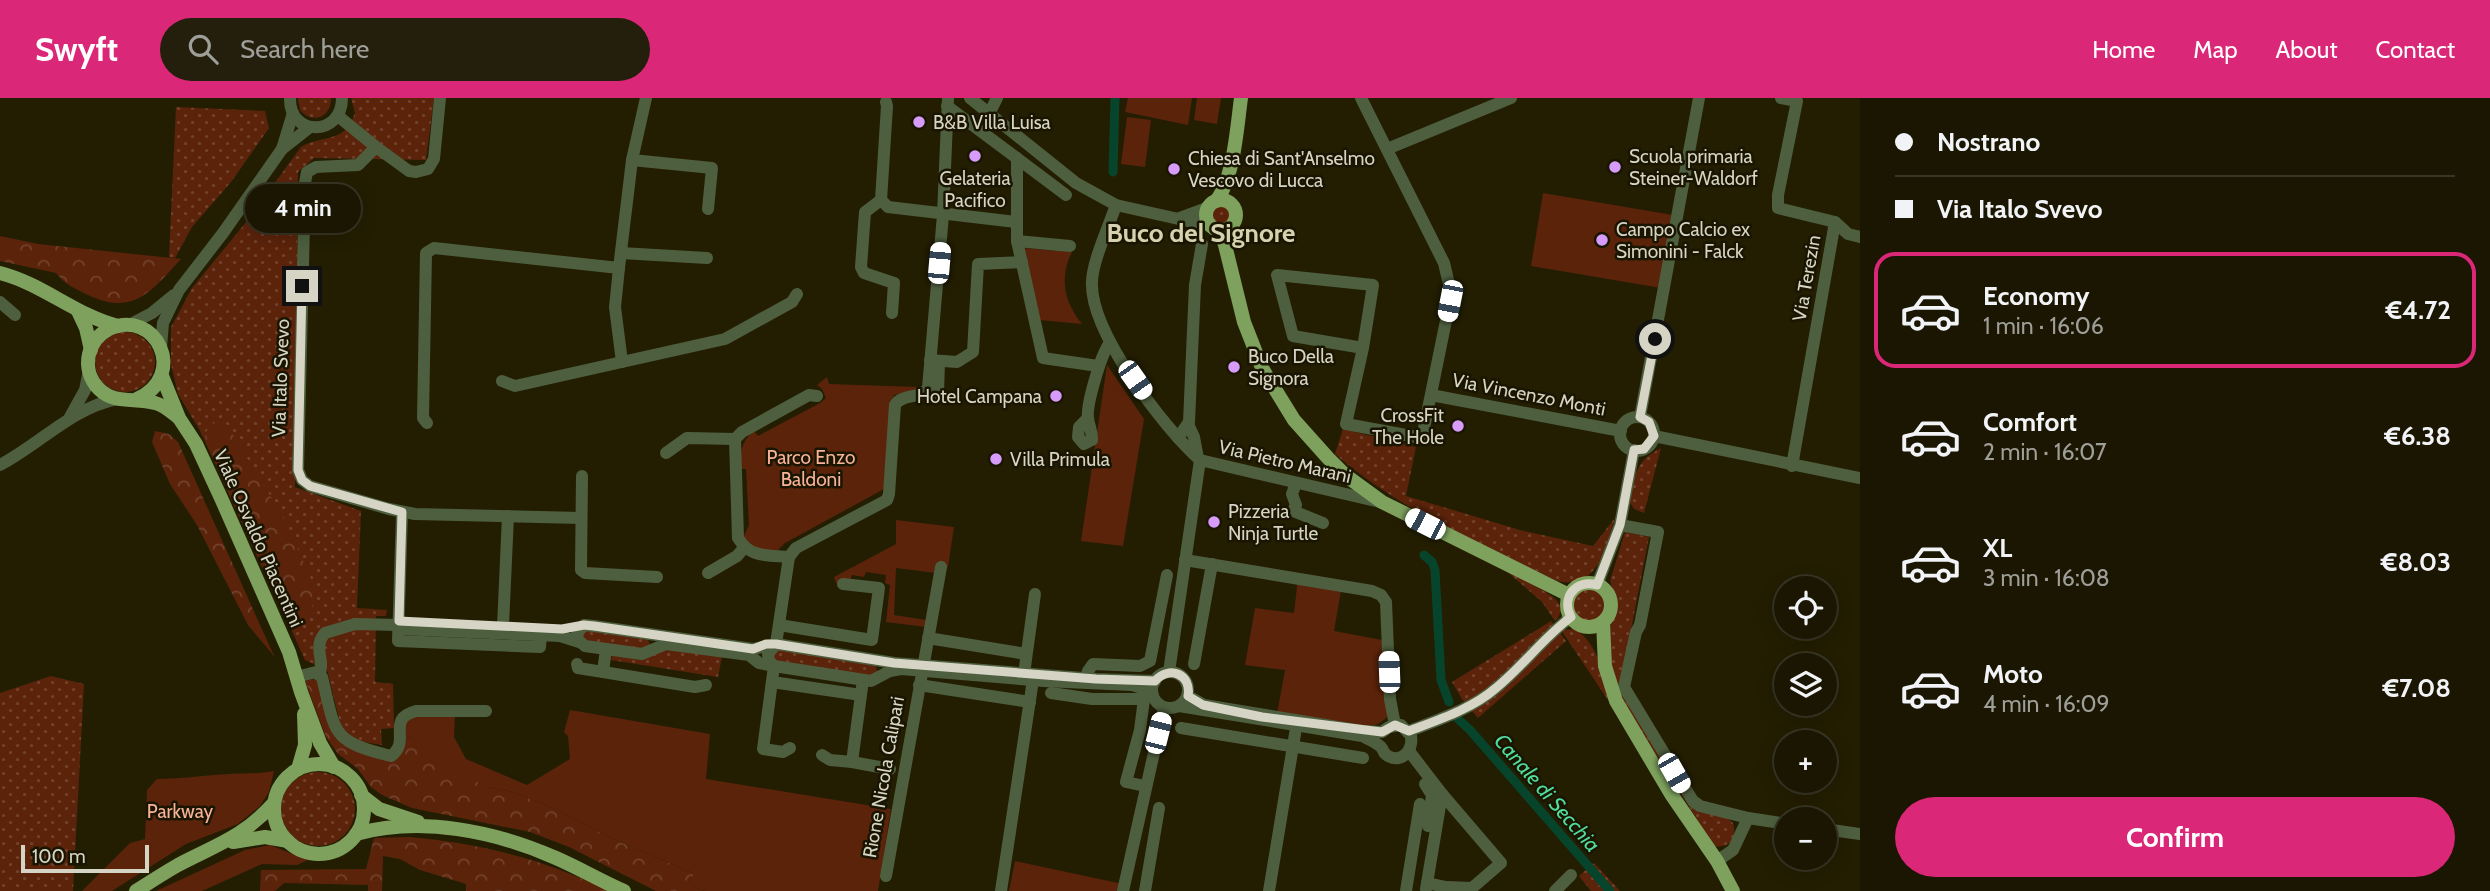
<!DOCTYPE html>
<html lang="en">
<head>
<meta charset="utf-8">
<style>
	:root { --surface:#1a1602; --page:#231f0c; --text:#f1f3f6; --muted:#9f9f99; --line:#383524; --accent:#db2777 }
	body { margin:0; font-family:Cabin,sans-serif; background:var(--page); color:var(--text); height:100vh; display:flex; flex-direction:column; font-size:26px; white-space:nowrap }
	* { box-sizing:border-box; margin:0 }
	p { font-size:23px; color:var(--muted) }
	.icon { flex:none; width:38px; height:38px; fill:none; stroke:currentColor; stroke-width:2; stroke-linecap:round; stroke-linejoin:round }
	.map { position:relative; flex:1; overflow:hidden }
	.drawer { display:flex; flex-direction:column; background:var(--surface); width:630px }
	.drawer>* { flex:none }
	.top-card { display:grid; align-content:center; height:154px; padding:0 35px; background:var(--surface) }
	.buttons { position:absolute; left:1774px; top:478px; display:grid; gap:14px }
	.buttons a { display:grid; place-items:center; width:63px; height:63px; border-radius:50%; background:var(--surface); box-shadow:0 4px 18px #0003,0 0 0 2px var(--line); font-size:35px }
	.scale { position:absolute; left:21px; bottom:18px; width:128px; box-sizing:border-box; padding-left:7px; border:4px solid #d6d4c4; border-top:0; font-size:19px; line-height:24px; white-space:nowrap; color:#d6d4c4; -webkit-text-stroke:5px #191500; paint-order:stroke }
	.end { position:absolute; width:32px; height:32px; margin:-16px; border:9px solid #d6d4c4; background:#111; box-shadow:0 0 0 4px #111 }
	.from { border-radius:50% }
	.bubble { position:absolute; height:49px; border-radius:24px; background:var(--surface); box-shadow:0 4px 18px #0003,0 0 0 2px var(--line); font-size:23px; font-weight:800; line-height:49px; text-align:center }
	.car { position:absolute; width:21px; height:42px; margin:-21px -10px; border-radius:9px; box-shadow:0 0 5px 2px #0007; background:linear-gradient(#fff 24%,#345 0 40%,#fff 0 76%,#345 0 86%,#fff 0) }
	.top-card b { display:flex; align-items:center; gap:24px; height:66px; font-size:26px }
	.top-card b+b { border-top:2px solid var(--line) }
	.top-card i { width:18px; height:18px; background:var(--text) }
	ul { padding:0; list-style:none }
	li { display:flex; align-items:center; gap:21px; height:116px; margin:0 14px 10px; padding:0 21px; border:4px solid transparent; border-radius:21px }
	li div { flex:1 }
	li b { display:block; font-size:26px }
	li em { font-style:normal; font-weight:800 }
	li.on { border-color:var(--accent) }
	li>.icon { width:63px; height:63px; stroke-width:1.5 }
	.action { display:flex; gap:14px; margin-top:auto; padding:14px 35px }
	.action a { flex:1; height:80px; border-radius:42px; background:var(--accent); color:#fff; font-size:28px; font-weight:800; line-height:80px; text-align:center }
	header { display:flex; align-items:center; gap:42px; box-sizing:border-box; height:98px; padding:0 35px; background:var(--accent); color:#fff }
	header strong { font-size:33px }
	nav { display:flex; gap:38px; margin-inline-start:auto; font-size:24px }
	.search { width:490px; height:63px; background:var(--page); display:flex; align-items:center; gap:18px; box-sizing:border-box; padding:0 24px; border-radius:38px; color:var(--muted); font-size:26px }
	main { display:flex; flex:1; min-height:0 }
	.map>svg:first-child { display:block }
</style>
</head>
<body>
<header>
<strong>Swyft</strong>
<div class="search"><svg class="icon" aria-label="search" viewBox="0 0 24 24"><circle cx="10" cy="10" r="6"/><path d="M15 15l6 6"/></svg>Search here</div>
<nav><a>Home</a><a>Map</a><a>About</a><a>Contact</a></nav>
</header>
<main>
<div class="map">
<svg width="1860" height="793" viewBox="0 0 1860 793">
	<defs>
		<pattern id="grass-dots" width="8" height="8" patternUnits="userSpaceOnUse" patternTransform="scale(1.75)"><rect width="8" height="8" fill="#5b230a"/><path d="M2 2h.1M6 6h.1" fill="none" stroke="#72422c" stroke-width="1.8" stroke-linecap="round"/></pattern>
		<pattern id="forest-crowns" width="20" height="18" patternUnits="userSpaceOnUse" patternTransform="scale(1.75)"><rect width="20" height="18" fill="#5b230a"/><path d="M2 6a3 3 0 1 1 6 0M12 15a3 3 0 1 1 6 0" fill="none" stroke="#72422c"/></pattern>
	</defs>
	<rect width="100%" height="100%" fill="#231e02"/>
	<g fill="url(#grass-dots)">
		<path d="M 298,0 L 331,0 C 332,19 312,27 300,12 Z"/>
		<path d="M 351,0 L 434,0 L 426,62 L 314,60 L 298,74 L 295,389 L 361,413 L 357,510 L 387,512 L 386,518 L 376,518 L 375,584 L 393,586 L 394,630 L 381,631 L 382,647 L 352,642 L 341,629 L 327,572 L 305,562 L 218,370 L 199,331 L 178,296 L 171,266 L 171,229 L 192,190 L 247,123 L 301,49 C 324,36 345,46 355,15 Z"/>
		<path d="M 176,9 L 265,13 L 269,30 L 231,84 L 192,129 L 175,160 L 169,159 Z"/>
		<circle cx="1221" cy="117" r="10"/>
		<circle cx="125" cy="264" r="30"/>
		<path d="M 1343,331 L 1416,349 L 1406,398 L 1520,432 L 1593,448 L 1615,420 C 1605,450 1599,492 1557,483 C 1482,447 1398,411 1335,356 Z"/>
		<path d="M 1661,350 L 1644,415 L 1634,411 L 1629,403 C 1635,377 1635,363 1661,350 Z"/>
		<path d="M 1625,434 L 1649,439 L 1621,583 L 1693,709 L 1727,720 L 1733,725 C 1737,740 1730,751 1714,748 L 1627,611 L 1613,579 L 1608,546 L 1610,529 L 1616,512 L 1616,502 L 1610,483 Z"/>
		<path d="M 1504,471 C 1516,478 1550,494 1557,503 C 1563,510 1561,518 1555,523 L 1542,504 Z"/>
		<circle cx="1589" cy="507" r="16"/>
		<path d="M 1551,523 L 1566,543 L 1478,620 L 1462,601 L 1452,584 Z"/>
		<path d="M 584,530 L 647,540 L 650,546 L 646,552 L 589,545 L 581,540 Z"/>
		<path d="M 1575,531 C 1600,547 1604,581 1612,608 L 1561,532 Z"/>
		<path d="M 674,551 L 722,558 L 718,579 L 611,562 L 612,557 Z"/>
		<path d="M 777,551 L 876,568 L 877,574 L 873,579 L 774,562 L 774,553 Z"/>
		<path d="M 51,578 L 84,586 L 73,793 L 0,793 L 0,595 Z"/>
		<circle cx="318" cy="711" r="37"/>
		<path d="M 1594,765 L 1620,793 L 1591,793 L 1579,778 Z"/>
	</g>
	<g fill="url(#forest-crowns)">
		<path d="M 0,138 L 38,146 L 181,161 C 152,192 134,219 88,197 C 76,191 64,186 56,175 L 0,163 Z"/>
		<path d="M 213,324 L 226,326 L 286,423 L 314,488 L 312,513 L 294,521 L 269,485 L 205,343 L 206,334 Z"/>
		<path d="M 155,333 L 169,336 L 178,344 L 274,558 L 248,527 L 197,427 L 170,386 L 152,344 Z"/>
		<path d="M 322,579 L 339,636 L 391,658 L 400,635 L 412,640 L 488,689 L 513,694 L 558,712 L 613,741 L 693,775 L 693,789 L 705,793 L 656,793 L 569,749 L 530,734 L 412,710 L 382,697 L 371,689 L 357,670 L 338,656 L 326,639 L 305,583 Z"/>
		<path d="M 409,739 C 482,745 544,762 610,793 L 466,793 L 466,786 L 420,772 L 400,761 L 383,758 L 382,793 L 368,793 L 368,787 L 284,785 L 275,793 L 260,793 L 261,772 L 366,771 L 374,740 Z"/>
	</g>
	<g fill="#5b230a">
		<path d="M 1128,0 L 1192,0 L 1188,27 L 1125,14 Z"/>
		<path d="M 1197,0 L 1221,0 L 1217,26 L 1194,22 Z"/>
		<path d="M 1127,19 L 1151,22 L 1145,69 L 1121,66 Z"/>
		<path d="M 1543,95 L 1673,117 L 1661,190 L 1531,168 Z"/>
		<path d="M 1022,150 L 1072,154 C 1059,180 1064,204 1082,226 L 1040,222 Z"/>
		<path d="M 1107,267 L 1144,321 L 1123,448 L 1081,443 Z"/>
		<path d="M 827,279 L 829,286 L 918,289 L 918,291 L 894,297 L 890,307 L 884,391 L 785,445 L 777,453 L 759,452 L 743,440 L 749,427 L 746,371 L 740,371 C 741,355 740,344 754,333 L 758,338 L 820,305 L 826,300 L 822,291 L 817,287 Z"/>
		<path d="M 896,422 L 954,429 L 948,469 L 938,467 L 936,475 L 896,470 L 894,517 L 926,522 L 926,529 L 886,524 L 890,487 L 885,485 L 886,477 L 866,474 L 864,479 L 852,477 L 850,483 L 836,485 L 834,479 L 896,446 Z"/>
		<path d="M 1298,480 L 1342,487 L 1334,533 L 1382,542 L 1389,618 L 1378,626 L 1367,629 L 1277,616 L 1285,572 L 1245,567 L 1255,510 L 1294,515 Z"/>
		<path d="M 570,612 L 710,636 L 706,681 L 891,711 L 878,793 L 705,793 L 693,789 L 693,775 L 613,741 L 558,712 L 513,694 L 488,689 L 419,657 L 412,640 L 400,635 L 401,619 L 455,613 L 454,639 L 466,661 L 527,687 L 570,661 L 568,638 L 564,634 Z"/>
		<path d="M 274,673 L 269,694 L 260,708 L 238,726 L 186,746 L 112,793 L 82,793 L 130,745 L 145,741 L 147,692 L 157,681 C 181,681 205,677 230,676 C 245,675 259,676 274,673 Z"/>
		<path d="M 270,747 L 308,762 L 297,767 L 262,766 L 202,793 L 156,793 L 245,752 Z"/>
		<path d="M 1015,763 L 1123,786 L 1119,793 L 1009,793 Z"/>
	</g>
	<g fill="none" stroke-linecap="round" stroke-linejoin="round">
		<g stroke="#07442c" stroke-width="9">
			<path d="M 1113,74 L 1115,0"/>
			<path d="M 1424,457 L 1432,464 L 1435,472 L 1441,582 L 1449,604"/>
			<path d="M 1458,621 L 1470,632 L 1610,793"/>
		</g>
		<g stroke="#4e5f3f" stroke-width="12">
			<path d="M 290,0 C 289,39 342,39 342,0"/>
			<path d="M 440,0 L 434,61 L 428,71 L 416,74 L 409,73 L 376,49 L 358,67 L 316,69 L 307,74 L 305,85 L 298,372 L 302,382 L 310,388 L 389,411 L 415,416 L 581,420"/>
			<path d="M 970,0 L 1076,85 L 1116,107 L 1210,128"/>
			<path d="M 1361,0 L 1444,165 L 1449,186 L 1450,203 L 1422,340 L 1346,326 L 1363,250 L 1293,238 L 1277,177 L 1373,187 L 1363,250"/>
			<path d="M 1781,0 L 1797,3 L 1778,97 L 1778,110 L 1835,124 L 1792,368"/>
			<path d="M 886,4 L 887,8 L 881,102 L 888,109 L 1016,124"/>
			<path d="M 947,8 L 1066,97"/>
			<path d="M 989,16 L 997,0"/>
			<path d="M 338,18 L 376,49"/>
			<path d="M 282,51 L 293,15"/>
			<path d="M 1387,51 L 1511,0"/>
			<path d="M 1017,60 L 1017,143 L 1043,260 L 1098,268"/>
			<path d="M 632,62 L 712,70 L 708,111"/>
			<path d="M 881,102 L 865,114 L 861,169 L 864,175 L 894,185 L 892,215"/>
			<path d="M 1116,107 C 1109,128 1093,162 1092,183 C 1089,233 1164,330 1200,362 L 1380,404"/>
			<path d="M 1180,120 L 1207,110"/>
			<path d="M 1835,124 L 1848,136 L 1860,139"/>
			<path d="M 1017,143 L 1070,148"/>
			<path d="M 621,155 L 707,160"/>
			<path d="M 0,204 L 15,217"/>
			<path d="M 129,227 L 152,215 L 174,197"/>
			<path d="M 161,249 L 163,225 L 179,192 L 223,135 L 282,51 L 310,29"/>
			<path d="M 930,262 L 957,264 L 973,254 L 978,166 L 1022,164"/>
			<path d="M 622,264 L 725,241 L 792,204 L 797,196"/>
			<path d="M 502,283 L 515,288 L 622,264 L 615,209 L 619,170 L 632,62 L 646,0"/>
			<path d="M 938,296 L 939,263"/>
			<path d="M 1431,297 L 1621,333"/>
			<path d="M 70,319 L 85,292 L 89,272"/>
			<path d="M 1640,319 L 1699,0"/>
			<circle cx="1637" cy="336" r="17"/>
			<path d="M 1088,320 L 1079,329 L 1078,339 L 1084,346 L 1092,342 C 1092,331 1089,329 1088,320 C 1086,307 1101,257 1109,246"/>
			<path d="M 427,325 L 423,320 L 426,155 L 434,150 L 619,170"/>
			<path d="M 1188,326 L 1194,339 L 1198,360"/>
			<path d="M 1654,338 L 1860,380"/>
			<path d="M 1178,340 L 1189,324 L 1195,187 L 1202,146"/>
			<path d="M 666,355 L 687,340 L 735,341"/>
			<path d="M 0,367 C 40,346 72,310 117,301"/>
			<path d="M 582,378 L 581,472 L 585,475 L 657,479"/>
			<path d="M 1296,385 L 1292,396 L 1296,407 L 1293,413 L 1323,425"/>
			<path d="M 402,414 L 398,543 L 540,549 L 541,537"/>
			<path d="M 1620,427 L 1658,434 L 1640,527 L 1636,534 L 1624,589 L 1693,703 L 1700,708 L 1748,720 L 1733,752 L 1717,763"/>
			<path d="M 789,459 C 767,457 750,460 738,440 L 735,341 L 742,334 L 809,297 L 817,298"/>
			<path d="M 1185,462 L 1372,493 L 1381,497 L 1386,504 L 1390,601 L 1395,627"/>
			<path d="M 708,475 L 737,458 L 744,450"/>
			<path d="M 1597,487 L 1620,427 L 1634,352"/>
			<path d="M 779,527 L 872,542 L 879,490 L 843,486"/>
			<path d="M 503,528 L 508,418"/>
			<path d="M 399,531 L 560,538 L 579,544"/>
			<path d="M 928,540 L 1026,556"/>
			<path d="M 606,551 L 603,574 L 695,589 L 706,587"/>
			<path d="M 577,566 L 578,570 L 603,574"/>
			<path d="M 1194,566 L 1212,466"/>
			<circle cx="1170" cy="592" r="18"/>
			<path d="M 1169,574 L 1200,362"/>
			<path d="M 1024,576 L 1035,496"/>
			<path d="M 319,577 C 326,563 312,549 325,535 L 355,526 L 399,527"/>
			<path d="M 296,579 L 316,574 L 322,579 C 336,636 330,643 391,658 C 412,643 385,621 416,613 L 486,613"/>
			<path d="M 1086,580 L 1088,573 L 1093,566 L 1140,568 L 1150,563 L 1167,477"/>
			<path d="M 772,584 L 861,597"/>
			<path d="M 919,587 L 1030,604"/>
			<path d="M 1152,593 L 1132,587 L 1044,583 L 901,571 L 890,573 L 871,583 L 774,568 L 759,565 L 749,557 L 666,546 L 642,556 L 585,548 L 578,542 L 577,535 L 584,527 L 594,528 L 753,551 L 776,546 L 894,565 L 1096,581 L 1155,583"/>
			<path d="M 1051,595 L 1092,601 L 1144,601 L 1140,632 L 1126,684 L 1145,688"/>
			<path d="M 1179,608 L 1362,638 C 1368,641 1376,644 1381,649 C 1385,654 1382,654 1388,658 C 1403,666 1413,651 1411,638 L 1401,627 L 1389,629 L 1382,634 L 1362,633 L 1204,607 L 1188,598"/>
			<path d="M 1181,630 L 1363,660"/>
			<path d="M 1409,633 C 1438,622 1472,611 1496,590 C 1523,568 1543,540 1571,519"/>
			<path d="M 790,650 L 783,654 L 763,651 L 774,568 L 769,563 L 768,556 L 776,546 L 789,459 L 796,450 L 887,402 L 889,396 L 895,307 C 902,295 920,302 928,290 L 943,117 L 948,0"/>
			<path d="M 1409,653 L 1442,696 L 1426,791"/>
			<path d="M 822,657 L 830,662 L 852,664 L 863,582"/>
			<path d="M 852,664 L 890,671"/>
			<path d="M 1425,686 L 1432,697 L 1428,728"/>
			<path d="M 1748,720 L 1787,726"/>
			<path d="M 1825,731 L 1860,736"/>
			<path d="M 886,778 L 941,469"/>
			<path d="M 1427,785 L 1446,789 L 1472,790 L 1501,765 L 1442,696"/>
			<path d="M 1001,793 L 1033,582"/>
			<path d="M 1123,793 L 1164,610"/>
			<path d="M 1145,793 L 1159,710"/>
			<path d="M 1269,793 L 1297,624"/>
			<path d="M 1406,793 L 1420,706"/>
			<path d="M 1555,793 L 1571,777"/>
		</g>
		<g stroke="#7ea15d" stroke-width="14">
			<circle cx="1221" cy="117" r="15"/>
			<path d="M 1216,103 C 1234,80 1237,29 1241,0"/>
			<path d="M 1215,131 L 1222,138 L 1225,147 L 1244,224 L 1262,270 L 1294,322 L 1328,360 L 1345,377 L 1382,404 L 1569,497"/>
			<path d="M 0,175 C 43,186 75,217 118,228"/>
			<path d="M 78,213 L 86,230 L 91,252"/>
			<path d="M 162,278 L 179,320 L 196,346 L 221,400 L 289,554 L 301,594 L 320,645 L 334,669"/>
			<path d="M 137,301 C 189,278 156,209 109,231 C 99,236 92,245 89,256 C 86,269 90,282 99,291 C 115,307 136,299 155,305 C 164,307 171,314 178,319"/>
			<circle cx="1589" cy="507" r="22"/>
			<path d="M 1603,524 L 1605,568 L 1616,603 L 1671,696 L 1717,763 L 1733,793"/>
			<circle cx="319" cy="711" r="45"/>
			<path d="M 298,671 L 305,647 L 304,616"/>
			<path d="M 361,697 L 379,711 L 418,724"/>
			<path d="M 356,736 C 421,718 495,733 556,760 C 579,770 601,783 624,793"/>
			<path d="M 233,744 L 265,739 L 288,743"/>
			<path d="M 136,793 C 150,784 164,775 178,767 C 218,746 242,740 274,705"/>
		</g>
	</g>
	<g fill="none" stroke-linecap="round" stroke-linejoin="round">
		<path stroke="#d6d4c4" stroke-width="9" d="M 302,188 L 298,372 L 302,382 L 310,388 L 402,414 L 399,523 L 562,531 L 584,527 L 594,528 L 753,551 L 766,546 L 776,546 L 894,565 L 1096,581 L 1155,583 C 1169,567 1192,576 1188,598 L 1203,607 L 1262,619 L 1382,634 L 1395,627 L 1409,633 C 1438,622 1472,611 1496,590 C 1523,568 1543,540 1571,519 C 1561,500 1575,481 1597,487 L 1620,427 L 1634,352 L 1644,351 L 1654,338 L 1649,324 L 1640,319 L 1655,241"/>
	</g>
	<g fill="#d79bf9" stroke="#191500" stroke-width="2.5">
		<circle cx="919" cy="24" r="7"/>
		<circle cx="975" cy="58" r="7"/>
		<circle cx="1615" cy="69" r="7"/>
		<circle cx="1174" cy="71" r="7"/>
		<circle cx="1602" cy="142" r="7"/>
		<circle cx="1234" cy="269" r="7"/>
		<circle cx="1056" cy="298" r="7"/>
		<circle cx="1458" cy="328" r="7"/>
		<circle cx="996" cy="361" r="7"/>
		<circle cx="1214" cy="424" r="7"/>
	</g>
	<g text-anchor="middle" stroke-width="5" stroke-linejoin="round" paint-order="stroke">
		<g font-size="19" fill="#d6d4c4" stroke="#191500" text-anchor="start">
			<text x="933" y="31">B&amp;B Villa Luisa</text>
			<text x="1629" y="65">Scuola primaria<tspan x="1629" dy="22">Steiner-Waldorf</tspan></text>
			<text x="1188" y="67">Chiesa di Sant'Anselmo<tspan x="1188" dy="22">Vescovo di Lucca</tspan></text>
			<text x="975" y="87" text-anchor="middle">Gelateria<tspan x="975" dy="22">Pacifico</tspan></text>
			<text x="1616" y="138">Campo Calcio ex<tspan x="1616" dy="22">Simonini - Falck</tspan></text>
			<text x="1248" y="265">Buco Della<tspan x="1248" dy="22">Signora</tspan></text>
			<text x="1042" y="305" text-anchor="end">Hotel Campana</text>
			<text x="1444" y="324" text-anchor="end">CrossFit<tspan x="1444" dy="22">The Hole</tspan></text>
			<text x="1010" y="368">Villa Primula</text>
			<text x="1228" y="420">Pizzeria<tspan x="1228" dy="22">Ninja Turtle</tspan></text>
		</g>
		<g font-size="19" fill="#d6d4c4" stroke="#191500">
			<text transform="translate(1806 180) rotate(-80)" y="7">Via Terezin</text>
			<text transform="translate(280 280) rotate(-88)" y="7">Via Italo Svevo</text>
			<text transform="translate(1529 296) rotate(11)" y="7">Via Vincenzo Monti</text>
			<text transform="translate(1285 363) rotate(13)" y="7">Via Pietro Marani</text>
			<text transform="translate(259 440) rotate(66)" y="7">Viale Osvaldo Piacentini</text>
			<text transform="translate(883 679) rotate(-80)" y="7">Rione Nicola Calipari</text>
		</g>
		<g font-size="19" fill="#f8b297" stroke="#191500">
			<text x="811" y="366">Parco Enzo<tspan x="811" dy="22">Baldoni</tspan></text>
			<text x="180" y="720">Parkway</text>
		</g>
		<g font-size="21" font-style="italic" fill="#50dc9e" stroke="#191500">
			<text transform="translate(1547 695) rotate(49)" y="7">Canale di Secchia</text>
		</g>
		<g font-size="26" font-weight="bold" fill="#d6d1af" stroke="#191500">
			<text x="1201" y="144">Buco del Signore</text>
		</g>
	</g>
</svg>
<div class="buttons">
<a><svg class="icon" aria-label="locate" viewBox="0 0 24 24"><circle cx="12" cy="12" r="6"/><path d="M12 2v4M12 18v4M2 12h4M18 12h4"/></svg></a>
<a><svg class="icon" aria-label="layers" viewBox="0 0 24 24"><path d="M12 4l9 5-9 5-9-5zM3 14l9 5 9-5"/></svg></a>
<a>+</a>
<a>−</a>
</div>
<div class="scale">100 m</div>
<i class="end from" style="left:1655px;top:241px"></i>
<i class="end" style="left:302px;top:188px"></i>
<div class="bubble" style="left:245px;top:86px;width:116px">4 min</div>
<i class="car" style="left:939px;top:165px;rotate:5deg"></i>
<i class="car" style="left:1450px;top:203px;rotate:191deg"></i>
<i class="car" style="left:1135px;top:282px;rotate:145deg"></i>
<i class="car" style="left:1425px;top:426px;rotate:297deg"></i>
<i class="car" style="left:1389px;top:574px;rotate:358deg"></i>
<i class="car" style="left:1158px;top:635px;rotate:14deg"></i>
<i class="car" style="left:1674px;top:675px;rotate:150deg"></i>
</div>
<section class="drawer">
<div class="top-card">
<b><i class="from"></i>Nostrano</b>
<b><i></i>Via Italo Svevo</b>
</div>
<ul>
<li class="on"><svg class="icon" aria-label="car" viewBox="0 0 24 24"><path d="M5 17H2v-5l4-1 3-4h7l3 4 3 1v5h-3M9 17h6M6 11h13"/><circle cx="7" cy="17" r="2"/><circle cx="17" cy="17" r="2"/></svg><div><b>Economy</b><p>1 min · 16:06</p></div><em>€4.72</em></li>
<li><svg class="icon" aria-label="car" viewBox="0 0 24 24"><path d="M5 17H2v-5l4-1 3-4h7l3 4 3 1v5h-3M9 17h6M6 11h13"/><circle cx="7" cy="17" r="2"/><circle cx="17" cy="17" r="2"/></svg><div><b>Comfort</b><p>2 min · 16:07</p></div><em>€6.38</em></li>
<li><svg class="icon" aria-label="car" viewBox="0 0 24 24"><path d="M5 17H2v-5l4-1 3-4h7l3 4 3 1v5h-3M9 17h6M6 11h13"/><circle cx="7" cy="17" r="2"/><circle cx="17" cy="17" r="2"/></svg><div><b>XL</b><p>3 min · 16:08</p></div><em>€8.03</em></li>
<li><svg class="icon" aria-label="car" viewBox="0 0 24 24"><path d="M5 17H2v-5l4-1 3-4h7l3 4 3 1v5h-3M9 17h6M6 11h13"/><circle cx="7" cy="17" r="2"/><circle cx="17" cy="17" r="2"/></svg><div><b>Moto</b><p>4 min · 16:09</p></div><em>€7.08</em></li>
</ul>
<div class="action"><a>Confirm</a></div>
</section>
</main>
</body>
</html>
